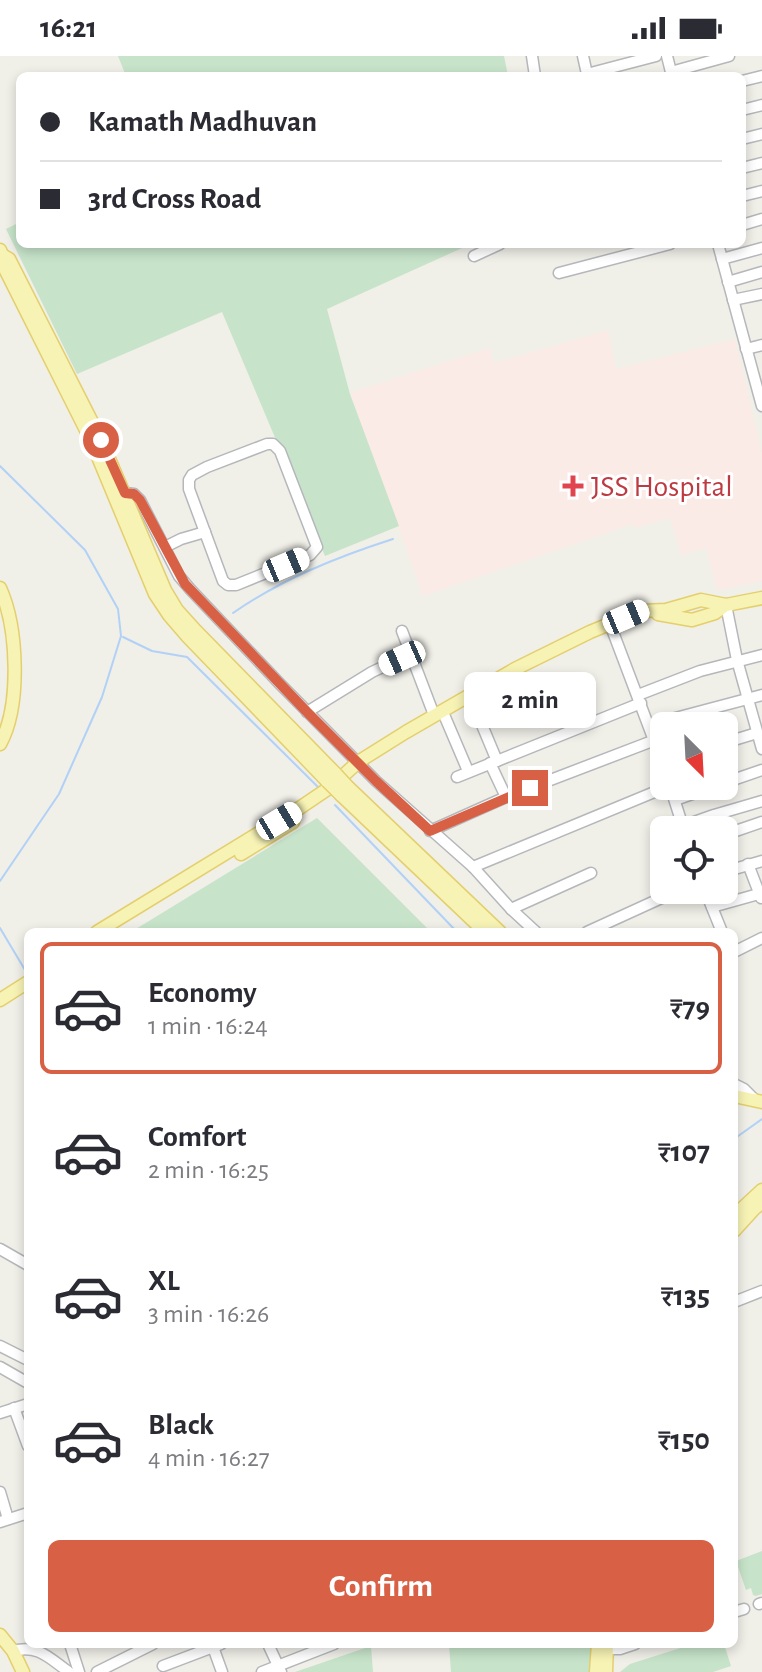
<!DOCTYPE html>
<html lang="en">
<head>
<meta charset="utf-8">
<style>
	:root { --surface:#fff; --page:#f2f2f3; --text:#2b2b33; --muted:#7c7c81; --line:#e1e1e2; --accent:#d86045 }
	body { margin:0; font-family:"Alegreya Sans",sans-serif; background:var(--page); color:var(--text); height:100vh; display:flex; flex-direction:column; font-size:30px; white-space:nowrap }
	* { box-sizing:border-box; margin:0 }
	p { font-size:26px; color:var(--muted) }
	.icon { flex:none; width:44px; height:44px; fill:none; stroke:currentColor; stroke-width:2; stroke-linecap:round; stroke-linejoin:round }
	.map { position:relative; flex:1; overflow:hidden }
	.drawer { position:absolute; left:24px; top:872px; width:714px; height:720px; display:flex; flex-direction:column; background:var(--surface); border-radius:12px; box-shadow:0 4px 12px #0003 }
	.drawer>* { flex:none }
	.top-card { position:absolute; left:16px; top:16px; width:730px; height:176px; border-radius:12px; box-shadow:0 4px 12px #0003; display:grid; align-content:center; height:176px; padding:0 24px; background:var(--surface) }
	.needle { width:52px; rotate:156deg }
	.buttons { position:absolute; left:650px; top:656px; display:grid; gap:16px }
	.buttons a { display:grid; place-items:center; width:88px; height:88px; border-radius:12px; background:var(--surface); box-shadow:0 4px 12px #0003; font-size:40px }
	.end { position:absolute; width:36px; height:36px; margin:-18px; border:10px solid #d86045; background:#fff; box-shadow:0 0 0 4px #fff }
	.from { border-radius:50% }
	.bubble { position:absolute; height:56px; border-radius:12px; background:var(--surface); box-shadow:0 4px 12px #0003; font-size:26px; font-weight:700; line-height:56px; text-align:center }
	.car { position:absolute; width:24px; height:48px; margin:-24px -12px; border-radius:10px; box-shadow:0 0 6px 2px #0007; background:linear-gradient(#fff 24%,#345 0 40%,#fff 0 76%,#345 0 86%,#fff 0) }
	.top-card b { display:flex; align-items:center; gap:28px; height:76px; font-size:30px }
	.top-card b+b { border-top:2px solid var(--line) }
	.top-card i { width:20px; height:20px; background:var(--text) }
	ul { padding:14px 0 0; list-style:none }
	li { display:flex; align-items:center; gap:24px; height:132px; margin:0 16px 12px; padding:0 8px; border:4px solid transparent; border-radius:12px }
	li div { flex:1 }
	li b { display:block; font-size:30px }
	li em { font-style:normal; font-weight:700 }
	li.active { border-color:var(--accent) }
	li>.icon { width:72px; height:72px; stroke-width:1.5 }
	.button { display:flex; gap:16px; margin-top:auto; padding:16px 24px }
	.button a { flex:1; height:92px; border-radius:12px; background:var(--accent); color:#fff; font-size:32px; font-weight:700; line-height:92px; text-align:center }
	.status { display:flex; justify-content:space-between; align-items:center; height:56px; padding:0 40px; background:var(--surface); direction:ltr }
	.status svg { height:22px; fill:currentColor }
	.map>svg:first-child { display:block }
</style>
</head>
<body>
<div class="status"><b>16:21</b><svg viewBox="0 0 49 12"><path d="M0 12V9h3v3zM5 12V6h3v6zM10 12V3h3v9zM15 12V0h3v12zM26 1h20v11H26zM47 4h2v5h-2z"/></svg></div>
<div class="map">
<svg width="762" height="1616" viewBox="0 0 762 1616">
	<rect width="100%" height="100%" fill="#f0efe8"/>
	<path fill="#faebe7" d="M 608,274 L 616,313 L 735,283 L 762,398 L 762,525 L 717,535 L 706,492 L 681,499 L 670,462 L 635,472 L 633,468 L 423,540 L 350,337 L 489,292 L 494,307 Z"/>
	<g fill="#c7e4ca">
		<path d="M 118,0 L 504,0 L 508,20 L 126,20 Z"/>
		<path d="M 20,166 L 20,188 L 471,188 L 327,253 L 350,338 L 399,470 L 325,500 L 222,256 L 77,318 L 6,173 Z"/>
		<path d="M 317,762 L 431,876 L 131,876 Z"/>
		<path d="M 762,1495 L 762,1538 L 756,1540 L 753,1539 L 751,1532 L 746,1534 L 736,1505 Z"/>
		<path d="M 449,1588 L 595,1588 L 591,1616 L 451,1616 Z"/>
		<path d="M 693,1588 L 724,1588 L 731,1610 L 713,1616 L 620,1616 L 630,1608 Z"/>
		<path d="M 371,1590 L 373,1616 L 295,1616 Z"/>
	</g>
	<g fill="none" stroke-linecap="round" stroke-linejoin="round">
		<g stroke="#b1d1f7" stroke-width="2">
			<path d="M 0,410 L 85,494 L 118,553 L 121,580 L 102,641 L 59,738 L 0,825"/>
			<path d="M 233,557 C 282,523 337,501 393,483"/>
			<path d="M 123,581 L 152,595 L 187,601 L 319,732"/>
			<path d="M 335,749 L 457,876"/>
			<path d="M 0,872 L 28,919"/>
			<path d="M 734,1083 L 762,1063"/>
		</g>
		<g stroke="#b5b7bb" stroke-width="13">
			<g id="minor">
				<path d="M 532,0 L 535,20"/>
				<path d="M 583,0 L 587,18 L 656,0"/>
				<path d="M 667,0 L 672,20"/>
				<path d="M 671,16 L 729,0"/>
				<path d="M 742,25 L 762,20"/>
				<path d="M 742,54 L 762,49"/>
				<path d="M 742,83 L 762,78"/>
				<path d="M 742,112 L 762,107"/>
				<path d="M 742,140 L 762,135"/>
				<path d="M 742,169 L 762,163"/>
				<path d="M 718,188 L 762,350"/>
				<path d="M 474,200 L 500,188"/>
				<path d="M 722,203 L 762,192"/>
				<path d="M 559,217 L 670,188"/>
				<path d="M 728,226 L 762,216"/>
				<path d="M 733,244 L 762,238"/>
				<path d="M 746,293 L 762,289"/>
				<path d="M 267,388 L 273,388 L 280,395 L 317,491 L 310,499 L 236,529 L 228,529 L 223,525 L 189,433 L 189,424 L 192,419 L 207,411 Z"/>
				<path d="M 125,437 L 134,438 L 140,444 L 179,520 L 190,533 L 280,628 L 376,725 L 473,811 L 511,853 L 536,876"/>
				<path d="M 165,491 L 181,483 L 205,476"/>
				<path d="M 726,549 L 737,604 L 762,693"/>
				<path d="M 610,568 L 664,711"/>
				<path d="M 402,575 L 434,659"/>
				<path d="M 638,639 L 700,615 L 762,599"/>
				<path d="M 472,645 L 497,705"/>
				<path d="M 307,656 L 372,616 L 410,598"/>
				<path d="M 445,661 L 468,715"/>
				<path d="M 649,669 L 762,639"/>
				<path d="M 724,687 L 757,677"/>
				<path d="M 490,707 L 506,741"/>
				<path d="M 457,721 L 641,647"/>
				<path d="M 724,727 L 762,714"/>
				<path d="M 670,730 L 684,774"/>
				<path d="M 675,744 L 715,730"/>
				<path d="M 683,770 L 714,759 L 762,745"/>
				<path d="M 430,775 L 506,741 L 655,684"/>
				<path d="M 724,779 L 762,766"/>
				<path d="M 748,808 L 761,842"/>
				<path d="M 473,811 L 669,730"/>
				<path d="M 724,816 L 762,805"/>
				<path d="M 705,834 L 722,876"/>
				<path d="M 712,851 L 762,837"/>
				<path d="M 511,853 L 591,817"/>
				<path d="M 587,876 L 679,834"/>
				<path d="M 734,896 L 762,882"/>
				<path d="M 734,1028 L 744,1033 L 756,1045"/>
				<path d="M 0,1193 L 28,1209"/>
				<path d="M 734,1246 L 762,1235"/>
				<path d="M 0,1290 L 28,1304"/>
				<path d="M 0,1311 L 28,1327"/>
				<path d="M 14,1352 L 28,1390"/>
				<path d="M 0,1357 L 28,1348"/>
				<path d="M 0,1436 L 8,1463"/>
				<path d="M 0,1466 L 28,1457"/>
				<path d="M 759,1548 L 762,1547"/>
				<path d="M 734,1556 L 744,1553"/>
				<path d="M 70,1588 L 79,1616"/>
				<path d="M 268,1588 L 281,1616"/>
				<path d="M 213,1591 L 222,1616"/>
				<path d="M 607,1593 L 620,1593 L 635,1588"/>
				<path d="M 13,1595 C 38,1588 49,1602 69,1616"/>
				<path d="M 163,1610 L 221,1588"/>
				<path d="M 97,1616 L 153,1588"/>
				<path d="M 262,1616 L 334,1588"/>
			</g>
		</g>
		<g stroke="#e4cf6d" stroke-width="15">
			<g id="major">
				<path d="M 0,194 L 2,199 L 1,205 L 91,384 L 155,538 L 169,559 L 188,581 L 327,725"/>
				<path d="M 2,199 L 9,203 L 101,384 L 165,534 L 177,554 L 196,575 L 336,718"/>
				<path d="M 0,532 C 18,572 21,650 0,688"/>
				<path d="M 658,558 L 692,564 L 715,557 L 726,549"/>
				<path d="M 348,731 L 500,876"/>
				<path d="M 341,739 L 485,876"/>
				<path d="M 241,798 L 293,766"/>
				<path d="M 97,876 L 298,753 L 332,730 L 358,706 L 406,676 L 515,613 L 590,576 L 641,555 L 666,554 L 701,544 L 726,549 L 762,542"/>
				<path d="M 0,944 L 28,926"/>
				<path d="M 734,1040 L 762,1046"/>
				<path d="M 734,1160 L 762,1134"/>
				<path d="M 734,1175 L 755,1152 L 762,1147"/>
				<path d="M 0,1579 L 13,1595 L 23,1616"/>
				<path d="M 596,1616 L 598,1588"/>
				<path d="M 606,1616 L 607,1588"/>
			</g>
		</g>
		<use href="#minor" stroke="#fff" stroke-width="10"/>
		<use href="#major" stroke="#f7f3b5" stroke-width="12"/>
		<g stroke="#e4cf6d" stroke-width="15" stroke-linecap="butt">
			<g id="major-bridge">
				<path d="M 336,718 L 348,731"/>
				<path d="M 327,725 L 341,739"/>
			</g>
		</g>
		<use href="#major-bridge" stroke="#f7f3b5" stroke-width="12"/>
	</g>
	<g fill="none" stroke-linecap="round" stroke-linejoin="round">
		<path stroke="#d86045" stroke-width="10" d="M 101,384 L 125,437 L 134,438 L 140,444 L 185,528 L 307,656 L 376,725 L 430,775 L 530,732"/>
	</g>
	<path fill="#e0444e" stroke="#fff" stroke-width="3" d="M569 418h8v8h8v8h-8v8h-8v-8h-8v-8h8z"/>
	<g text-anchor="middle" stroke-width="6" stroke-linejoin="round" paint-order="stroke">
		<g font-size="30" fill="#be3a42" stroke="#fff" text-anchor="start">
			<text x="591" y="440">JSS Hospital</text>
		</g>
	</g>
</svg>
<div class="buttons">
<a><svg class="needle" viewBox="-14 -14 28 28"><path d="M0-13l5 13h-10z" fill="#e53935"/><path d="M0 13l5-13h-10z" fill="#7c7c81"/></svg></a>
<a><svg class="icon" aria-label="locate" viewBox="0 0 24 24"><circle cx="12" cy="12" r="6"/><path d="M12 2v4M12 18v4M2 12h4M18 12h4"/></svg></a>
</div>
<i class="end from" style="left:101px;top:384px"></i>
<i class="end" style="left:530px;top:732px"></i>
<div class="bubble" style="left:464px;top:616px;width:132px">2 min</div>
<i class="car" style="left:286px;top:509px;rotate:67deg"></i>
<i class="car" style="left:626px;top:561px;rotate:67deg"></i>
<i class="car" style="left:402px;top:602px;rotate:246deg"></i>
<i class="car" style="left:279px;top:765px;rotate:59deg"></i>
<div class="top-card">
<b><i class="from"></i>Kamath Madhuvan</b>
<b><i></i>3rd Cross Road</b>
</div>
<section class="drawer">
<ul>
<li class="active"><svg class="icon" aria-label="car" viewBox="0 0 24 24"><path d="M5 17H2v-5l4-1 3-4h7l3 4 3 1v5h-3M9 17h6M6 11h13"/><circle cx="7" cy="17" r="2"/><circle cx="17" cy="17" r="2"/></svg><div><b>Economy</b><p>1 min · 16:24</p></div><em>₹79</em></li>
<li><svg class="icon" aria-label="car" viewBox="0 0 24 24"><path d="M5 17H2v-5l4-1 3-4h7l3 4 3 1v5h-3M9 17h6M6 11h13"/><circle cx="7" cy="17" r="2"/><circle cx="17" cy="17" r="2"/></svg><div><b>Comfort</b><p>2 min · 16:25</p></div><em>₹107</em></li>
<li><svg class="icon" aria-label="car" viewBox="0 0 24 24"><path d="M5 17H2v-5l4-1 3-4h7l3 4 3 1v5h-3M9 17h6M6 11h13"/><circle cx="7" cy="17" r="2"/><circle cx="17" cy="17" r="2"/></svg><div><b>XL</b><p>3 min · 16:26</p></div><em>₹135</em></li>
<li><svg class="icon" aria-label="car" viewBox="0 0 24 24"><path d="M5 17H2v-5l4-1 3-4h7l3 4 3 1v5h-3M9 17h6M6 11h13"/><circle cx="7" cy="17" r="2"/><circle cx="17" cy="17" r="2"/></svg><div><b>Black</b><p>4 min · 16:27</p></div><em>₹150</em></li>
</ul>
<div class="button"><a>Confirm</a></div>
</section>
</div>
</body>
</html>
